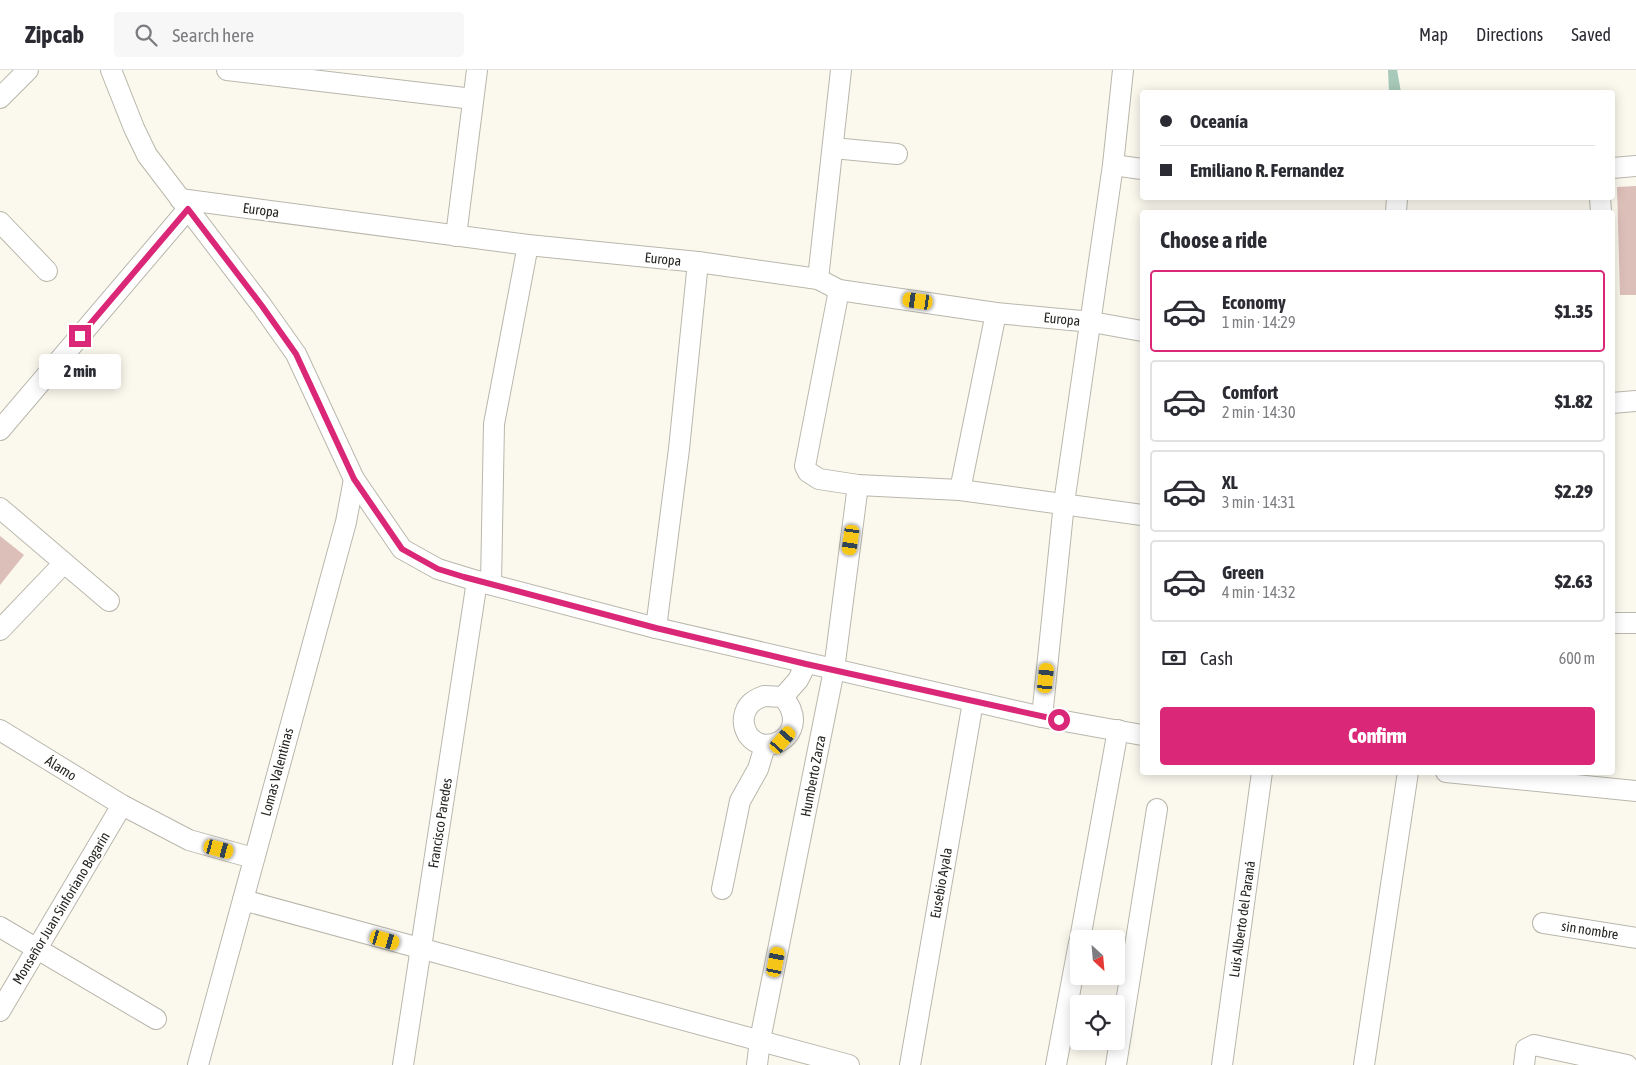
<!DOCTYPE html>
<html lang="en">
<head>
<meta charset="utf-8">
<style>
	:root { --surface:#fff; --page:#f7f7f7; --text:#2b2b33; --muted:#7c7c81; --line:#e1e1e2; --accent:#db2777 }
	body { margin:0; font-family:"Asap Condensed",sans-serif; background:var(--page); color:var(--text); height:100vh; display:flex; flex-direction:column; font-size:19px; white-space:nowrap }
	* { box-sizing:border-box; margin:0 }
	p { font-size:16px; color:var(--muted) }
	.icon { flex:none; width:28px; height:28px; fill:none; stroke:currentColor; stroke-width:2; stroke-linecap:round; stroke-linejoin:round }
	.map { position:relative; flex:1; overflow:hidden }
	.side { position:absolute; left:1140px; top:140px; width:475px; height:565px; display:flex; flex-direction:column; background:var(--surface); border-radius:5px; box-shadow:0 2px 12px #0003 }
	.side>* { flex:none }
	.banner { position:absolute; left:1140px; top:20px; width:475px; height:110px; border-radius:5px; box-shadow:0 2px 12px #0003; display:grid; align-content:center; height:110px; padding:0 20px; background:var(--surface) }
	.needle { width:32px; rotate:154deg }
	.buttons { position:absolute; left:1070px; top:860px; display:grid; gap:10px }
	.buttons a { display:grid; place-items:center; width:55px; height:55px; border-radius:5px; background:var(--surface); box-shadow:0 2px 12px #0003; font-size:25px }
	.end { position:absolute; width:22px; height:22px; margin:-11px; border:6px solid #db2777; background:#fff; box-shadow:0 0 0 2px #fff }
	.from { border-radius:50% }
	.bubble { position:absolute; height:35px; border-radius:5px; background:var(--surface); box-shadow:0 2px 12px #0003; font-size:16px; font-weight:800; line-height:35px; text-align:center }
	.car { position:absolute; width:15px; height:30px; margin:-15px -8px; border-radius:6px; box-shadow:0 0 4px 1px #0007; background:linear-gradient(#f5c518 24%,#345 0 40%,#f5c518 0 76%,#345 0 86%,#f5c518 0) }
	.banner b { display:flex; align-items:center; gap:18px; height:48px; font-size:19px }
	.banner b+b { border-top:1px solid var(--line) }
	.banner i { width:12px; height:12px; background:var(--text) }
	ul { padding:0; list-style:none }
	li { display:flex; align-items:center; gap:15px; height:82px; margin:0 10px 8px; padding:0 10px; border:2px solid var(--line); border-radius:5px }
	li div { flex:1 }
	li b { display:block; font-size:19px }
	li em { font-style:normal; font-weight:800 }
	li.on { border-color:var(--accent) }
	li>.icon { width:45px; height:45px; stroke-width:1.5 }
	h2 { padding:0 20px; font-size:22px; line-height:60px }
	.pay { display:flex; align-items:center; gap:12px; height:55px; padding:0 20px; font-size:19px }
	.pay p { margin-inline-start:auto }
	.cta { display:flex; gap:10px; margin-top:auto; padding:10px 20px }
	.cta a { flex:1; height:58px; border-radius:5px; background:var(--accent); color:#fff; font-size:20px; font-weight:800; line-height:58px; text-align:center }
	header { display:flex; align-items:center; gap:30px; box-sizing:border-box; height:70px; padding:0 25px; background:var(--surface); border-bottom:1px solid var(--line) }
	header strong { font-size:24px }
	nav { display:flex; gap:28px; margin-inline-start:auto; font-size:18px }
	.search { width:350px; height:45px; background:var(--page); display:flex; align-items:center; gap:12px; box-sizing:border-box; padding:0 18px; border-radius:5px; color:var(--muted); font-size:19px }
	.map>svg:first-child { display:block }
</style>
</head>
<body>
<header>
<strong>Zipcab</strong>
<div class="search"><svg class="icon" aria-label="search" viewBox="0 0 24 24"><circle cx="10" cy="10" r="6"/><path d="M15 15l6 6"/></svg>Search here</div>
<nav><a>Map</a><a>Directions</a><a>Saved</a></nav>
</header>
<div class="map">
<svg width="1636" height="995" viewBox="0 0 1636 995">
	<rect width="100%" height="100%" fill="#fbf9ee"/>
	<g fill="#ddbfb9">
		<path d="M 1636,116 L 1636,225 L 1620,225 L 1617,117 Z"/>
		<path d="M 0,466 L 24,485 L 0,515 Z"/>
	</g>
	<path fill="#a7c9b9" d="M 1388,0 L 1397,0 L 1401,22 L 1389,22 Z"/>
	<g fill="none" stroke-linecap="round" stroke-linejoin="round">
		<g stroke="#b9b7ac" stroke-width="22">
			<g id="minor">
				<path d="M 111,0 L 134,58 L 147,85 L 262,236 L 296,284 L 354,409 L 402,479 L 438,499 L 477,511 L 656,558 L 1042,647 L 1142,665"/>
				<path d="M 227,0 L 473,29"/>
				<path d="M 0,28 L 28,0"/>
				<path d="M 833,78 L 897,84"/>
				<path d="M 1113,95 L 1142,99"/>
				<path d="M 1612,98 L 1636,96"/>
				<path d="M 1600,128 L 1601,142"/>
				<path d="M 180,129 L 528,175 L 698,192 L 818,209 L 839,220 L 996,243 L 1092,252 L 1142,261"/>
				<path d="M 1396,142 L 1397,128"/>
				<path d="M 0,152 L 47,201"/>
				<path d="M 456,166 L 477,0"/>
				<path d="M 818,209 L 841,0"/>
				<path d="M 839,220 L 805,396 L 808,402 L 819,409 L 858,415 L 960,420 L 1142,445"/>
				<path d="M 1612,333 L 1636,331"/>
				<path d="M 0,360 L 188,139"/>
				<path d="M 960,420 L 996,243"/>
				<path d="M 0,438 L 109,531"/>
				<path d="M 491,514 L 494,354 L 528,175"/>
				<path d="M 1612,553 L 1636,553"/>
				<path d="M 656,558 L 679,379 L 698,192"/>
				<path d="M 0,560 L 64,493"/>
				<path d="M 764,626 L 783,627 C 786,631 790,636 791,640 C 802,667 765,688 748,665 C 745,660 743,653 744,647 C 746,635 753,630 764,626 Z"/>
				<path d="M 783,627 L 798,610 L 806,594"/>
				<path d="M 1042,647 L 1064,433 L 1113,95 L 1123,0"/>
				<path d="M 0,660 L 122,735 L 189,770 L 253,788"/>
				<path d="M 1446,702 L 1636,721"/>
				<path d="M 722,819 L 740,731 L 758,699 L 765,676"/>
				<path d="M 243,830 L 849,995"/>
				<path d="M 1543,853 L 1636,868"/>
				<path d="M 0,857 L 156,949"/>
				<path d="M 1080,869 L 1118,660"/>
				<path d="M 0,941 L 122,735"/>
				<path d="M 198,995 L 346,452 L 354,409"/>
				<path d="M 403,995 L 477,511"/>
				<path d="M 757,995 L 760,970 L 834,600 L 858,415"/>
				<path d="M 910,995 L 973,632"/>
				<path d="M 1056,995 L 1079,873"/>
				<path d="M 1116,995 L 1157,739"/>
				<path d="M 1222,995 L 1262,702"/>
				<path d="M 1364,995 L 1408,702"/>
				<path d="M 1524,995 L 1526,979 L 1534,975 L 1627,995"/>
			</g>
		</g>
		<use href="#minor" stroke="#fff" stroke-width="20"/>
	</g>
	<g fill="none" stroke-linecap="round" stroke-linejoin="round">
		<path stroke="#db2777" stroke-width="6" d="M 80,266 L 188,139 L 262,236 L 296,284 L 354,409 L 402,479 L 438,499 L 464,507 L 656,558 L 806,594 L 1059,650"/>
	</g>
	<g text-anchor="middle" stroke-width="4.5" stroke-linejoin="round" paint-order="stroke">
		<g font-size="14" fill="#262521" stroke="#fff">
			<text transform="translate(261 140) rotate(8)" y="5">Europa</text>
			<text transform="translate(663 189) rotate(6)" y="5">Europa</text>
			<text transform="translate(1062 249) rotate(6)" y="5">Europa</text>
			<text transform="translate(61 698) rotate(32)" y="5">Álamo</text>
			<text transform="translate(277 702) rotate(-75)" y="5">Lomas Valentinas</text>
			<text transform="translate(813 706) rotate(-79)" y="5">Humberto Zarza</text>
			<text transform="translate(440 753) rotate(-81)" y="5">Francisco Paredes</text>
			<text transform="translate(941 813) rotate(-80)" y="5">Eusebio Ayala</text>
			<text transform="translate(61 838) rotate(-59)" y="5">Monseñor Juan Sinforiano Bogarin</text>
			<text transform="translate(1242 849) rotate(-82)" y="5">Luis Alberto del Paraná</text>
			<text transform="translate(1590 860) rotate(9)" y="5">sin nombre</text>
		</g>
	</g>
</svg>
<div class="buttons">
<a><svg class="needle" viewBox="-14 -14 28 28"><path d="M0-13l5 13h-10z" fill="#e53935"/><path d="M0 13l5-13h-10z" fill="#7c7c81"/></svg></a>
<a><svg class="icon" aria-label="locate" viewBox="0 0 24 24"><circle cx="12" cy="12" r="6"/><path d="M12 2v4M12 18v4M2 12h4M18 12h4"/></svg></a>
</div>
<i class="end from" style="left:1059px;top:650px"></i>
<i class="end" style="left:80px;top:266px"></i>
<div class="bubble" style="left:39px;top:284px;width:82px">2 min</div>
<i class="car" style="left:918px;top:231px;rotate:278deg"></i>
<i class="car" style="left:851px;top:470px;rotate:188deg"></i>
<i class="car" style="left:1046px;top:608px;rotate:6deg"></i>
<i class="car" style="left:783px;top:670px;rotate:41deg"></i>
<i class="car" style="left:219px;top:779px;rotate:105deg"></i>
<i class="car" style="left:385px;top:870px;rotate:106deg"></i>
<i class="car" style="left:776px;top:892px;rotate:11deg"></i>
<div class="banner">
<b><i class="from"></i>Oceanía</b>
<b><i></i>Emiliano R. Fernandez</b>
</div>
<section class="side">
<h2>Choose a ride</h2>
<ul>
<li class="on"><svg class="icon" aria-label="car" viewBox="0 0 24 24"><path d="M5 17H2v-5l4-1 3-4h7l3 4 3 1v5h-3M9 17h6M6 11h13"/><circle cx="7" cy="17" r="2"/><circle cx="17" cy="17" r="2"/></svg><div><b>Economy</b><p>1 min · 14:29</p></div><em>$1.35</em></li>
<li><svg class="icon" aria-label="car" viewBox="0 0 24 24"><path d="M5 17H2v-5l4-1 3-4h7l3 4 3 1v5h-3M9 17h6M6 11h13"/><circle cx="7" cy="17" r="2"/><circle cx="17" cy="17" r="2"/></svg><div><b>Comfort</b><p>2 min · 14:30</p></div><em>$1.82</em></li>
<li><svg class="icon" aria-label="car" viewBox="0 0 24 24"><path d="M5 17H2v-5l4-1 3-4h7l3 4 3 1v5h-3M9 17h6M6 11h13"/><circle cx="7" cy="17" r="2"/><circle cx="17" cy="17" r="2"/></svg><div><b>XL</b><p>3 min · 14:31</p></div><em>$2.29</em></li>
<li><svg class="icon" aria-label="car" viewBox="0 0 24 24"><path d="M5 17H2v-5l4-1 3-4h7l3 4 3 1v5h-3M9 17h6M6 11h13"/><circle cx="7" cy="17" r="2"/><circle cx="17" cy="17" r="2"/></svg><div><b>Green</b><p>4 min · 14:32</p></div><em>$2.63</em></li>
</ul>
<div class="pay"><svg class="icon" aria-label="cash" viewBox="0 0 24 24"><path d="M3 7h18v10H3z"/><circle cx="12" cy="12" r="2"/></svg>Cash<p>600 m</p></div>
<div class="cta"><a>Confirm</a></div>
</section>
</div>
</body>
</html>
